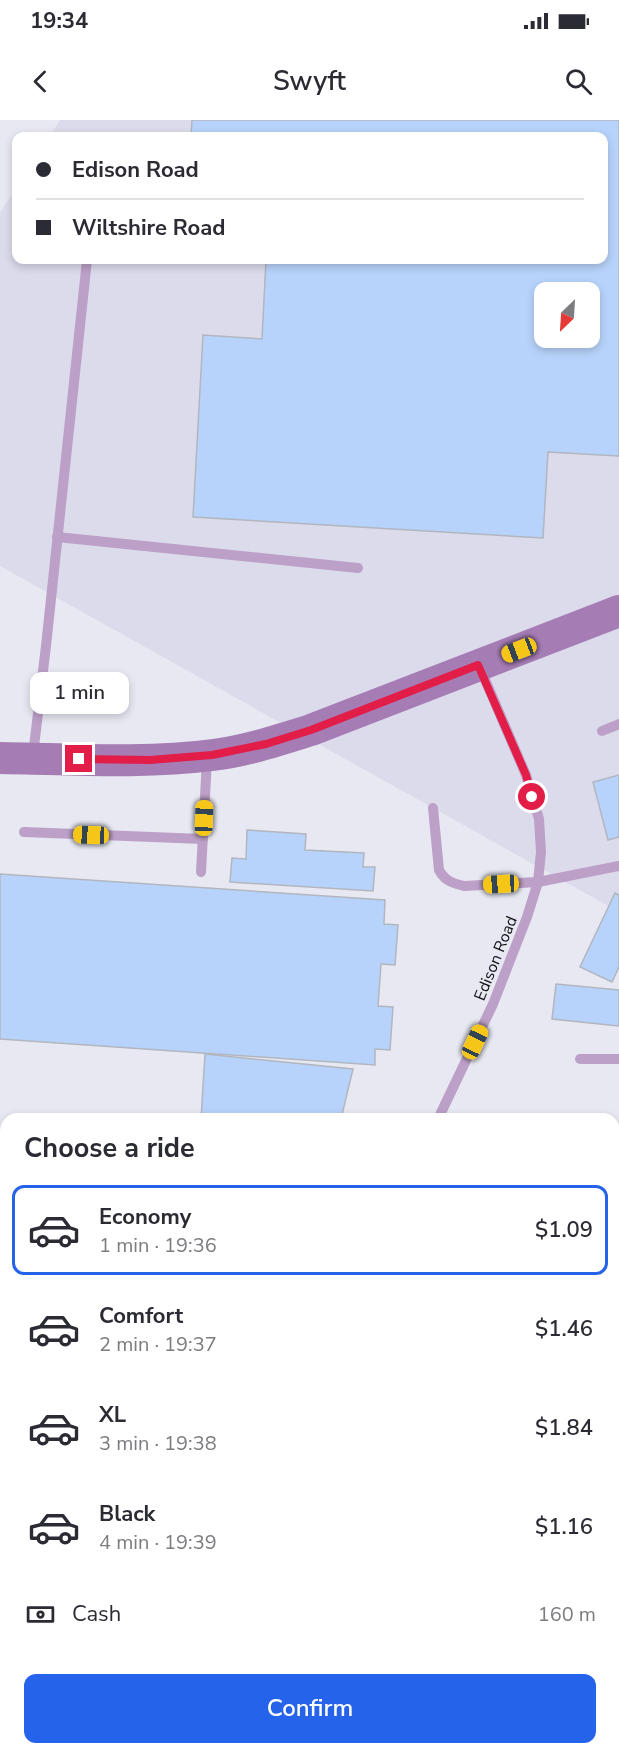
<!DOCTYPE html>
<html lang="en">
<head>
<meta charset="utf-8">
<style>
	:root { --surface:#fff; --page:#f7f7f7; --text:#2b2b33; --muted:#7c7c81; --line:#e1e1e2; --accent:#2563eb }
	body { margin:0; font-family:"Nunito Sans",sans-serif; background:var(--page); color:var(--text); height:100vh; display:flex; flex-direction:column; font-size:22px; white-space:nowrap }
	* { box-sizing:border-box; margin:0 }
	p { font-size:20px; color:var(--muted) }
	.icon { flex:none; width:33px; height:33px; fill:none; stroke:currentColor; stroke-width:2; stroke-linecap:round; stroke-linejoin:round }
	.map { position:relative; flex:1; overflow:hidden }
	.sheet { position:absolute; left:0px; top:993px; width:620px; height:642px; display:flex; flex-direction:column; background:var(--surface); border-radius:18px 18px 0 0; box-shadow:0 3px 9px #0003 }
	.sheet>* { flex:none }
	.hud { position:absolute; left:12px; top:12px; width:596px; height:132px; border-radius:12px; box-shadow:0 3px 9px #0003; display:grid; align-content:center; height:132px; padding:0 24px; background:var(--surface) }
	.needle { width:39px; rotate:205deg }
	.controls { position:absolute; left:534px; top:162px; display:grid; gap:12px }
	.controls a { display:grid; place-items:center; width:66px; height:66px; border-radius:12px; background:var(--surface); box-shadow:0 3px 9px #0003; font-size:30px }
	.end { position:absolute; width:27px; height:27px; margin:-14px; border:8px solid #e11d48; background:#fff; box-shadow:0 0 0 3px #fff }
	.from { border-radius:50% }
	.bubble { position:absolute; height:42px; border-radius:12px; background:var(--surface); box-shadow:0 3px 9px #0003; font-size:20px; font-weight:600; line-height:42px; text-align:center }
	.car { position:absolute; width:18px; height:36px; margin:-18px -9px; border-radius:8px; box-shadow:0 0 4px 2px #0007; background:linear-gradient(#f5c518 24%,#345 0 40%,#f5c518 0 76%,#345 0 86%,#f5c518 0) }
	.hud b { display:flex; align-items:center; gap:21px; height:57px; font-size:22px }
	.hud b+b { border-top:2px solid var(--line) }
	.hud i { width:15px; height:15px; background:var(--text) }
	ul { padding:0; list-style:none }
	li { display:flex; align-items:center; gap:18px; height:90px; margin:0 12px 9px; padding:0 12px; border:3px solid transparent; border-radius:12px }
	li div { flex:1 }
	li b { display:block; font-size:22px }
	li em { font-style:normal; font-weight:600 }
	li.current { border-color:var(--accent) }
	li>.icon { width:54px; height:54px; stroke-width:1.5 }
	h2 { padding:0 24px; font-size:27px; line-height:72px }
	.pay { display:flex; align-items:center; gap:15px; height:66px; padding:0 24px; font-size:22px }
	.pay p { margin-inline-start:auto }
	.button { display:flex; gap:12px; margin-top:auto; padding:12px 24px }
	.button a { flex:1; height:69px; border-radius:12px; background:var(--accent); color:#fff; font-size:24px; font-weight:600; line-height:69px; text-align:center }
	.status { display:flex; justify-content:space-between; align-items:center; height:42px; padding:0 30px; background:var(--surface); direction:ltr }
	.status svg { height:16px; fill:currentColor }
	header { display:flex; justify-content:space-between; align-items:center; height:78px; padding:0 24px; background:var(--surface); font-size:27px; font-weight:600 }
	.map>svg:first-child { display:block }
</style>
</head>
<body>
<div class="status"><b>19:34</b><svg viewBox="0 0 49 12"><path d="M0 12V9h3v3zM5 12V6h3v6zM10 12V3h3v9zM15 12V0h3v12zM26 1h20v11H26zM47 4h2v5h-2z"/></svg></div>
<header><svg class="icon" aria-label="back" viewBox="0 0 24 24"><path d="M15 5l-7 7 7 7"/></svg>Swyft<svg class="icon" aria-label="search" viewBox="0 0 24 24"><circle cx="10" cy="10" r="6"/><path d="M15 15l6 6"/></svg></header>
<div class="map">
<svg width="619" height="1635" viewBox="0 0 619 1635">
	<rect width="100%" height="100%" fill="#e8e8f2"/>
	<path fill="#dcdbec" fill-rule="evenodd" d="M 60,0 L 619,0 L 619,792 L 0,446 L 0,93 L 16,68 L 16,140 L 603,140 L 603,16 L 50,16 ZM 544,172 L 590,172 L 590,218 L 544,218 Z"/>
	<g fill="#b8d3fb" stroke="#b1b6bf" stroke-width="1.5" fill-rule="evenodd">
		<path d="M 192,0 L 619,0 L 619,336 L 548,332 L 543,418 L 193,397 L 203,215 L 262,219 L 266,140 L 603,140 L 603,16 L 191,16 ZM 544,172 L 590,172 L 590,218 L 544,218 Z"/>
		<path d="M 619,655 L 619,717 L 608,720 L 593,662 Z"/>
		<path d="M 247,710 L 306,714 L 305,730 L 364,733 L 363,747 L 375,747 L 373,771 L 230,762 L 232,738 L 246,739 Z"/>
		<path d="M 0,754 L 385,780 L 384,804 L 398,805 L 395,845 L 381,844 L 378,886 L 393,887 L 390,930 L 375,929 L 375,945 L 0,919 Z"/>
		<path d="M 615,773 L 619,775 L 619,847 L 612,862 L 580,847 Z"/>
		<path d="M 556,864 L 619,870 L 619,906 L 552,899 Z"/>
		<path d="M 205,934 L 353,949 L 341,999 L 201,999 Z"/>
		<path d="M 0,1094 L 6,1097 L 6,1219 L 0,1216 Z"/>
		<path d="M 0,1415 L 6,1418 L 6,1506 L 0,1503 Z"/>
		<path d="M 614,1452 L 619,1454 L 619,1485 L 614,1483 Z"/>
	</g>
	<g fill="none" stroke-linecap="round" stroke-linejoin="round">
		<g stroke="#bca0c7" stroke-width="10">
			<path d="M 57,417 L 358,448"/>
			<path d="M 602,611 L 619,604"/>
			<path d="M 33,635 L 46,526 L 87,140"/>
			<path d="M 433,688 L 439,750 C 445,761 452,763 464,766 L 538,762 L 619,746"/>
			<path d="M 24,712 L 203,719"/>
			<path d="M 201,752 L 207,639"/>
			<path d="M 580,939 L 619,939"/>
			<path d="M 438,999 L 493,884 L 527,797 L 538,762 L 541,732 L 539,699 L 526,655 L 480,548"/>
			<path d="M 614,1268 L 619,1254"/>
			<path d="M 614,1343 L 619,1352"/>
			<path d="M 0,1367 L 2,1357 L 6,1348"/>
			<path d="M 614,1409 L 619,1402"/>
			<path d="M 0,1597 L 6,1600"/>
			<path d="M 67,1629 L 80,1635"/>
			<path d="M 265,1629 L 267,1635"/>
			<path d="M 134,1635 L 137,1629"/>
		</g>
		<path stroke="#a57cb4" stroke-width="32" d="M 0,638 C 70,639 143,644 213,635 C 246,631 279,620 311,610 L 619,491"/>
	</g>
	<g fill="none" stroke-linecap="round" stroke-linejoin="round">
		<path stroke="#e11d48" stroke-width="8" d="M 79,639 L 150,640 L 212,635 L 266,624 L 311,610 L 478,545 L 526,655 L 532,677"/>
	</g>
	<g text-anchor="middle" stroke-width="4.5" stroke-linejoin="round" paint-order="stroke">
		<g font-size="16" fill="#101013" stroke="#e8e8f2">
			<text transform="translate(495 838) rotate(-68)" y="6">Edison Road</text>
		</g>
	</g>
</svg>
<div class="controls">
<a><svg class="needle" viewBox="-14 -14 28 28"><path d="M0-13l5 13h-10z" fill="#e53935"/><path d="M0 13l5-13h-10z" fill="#7c7c81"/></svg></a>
</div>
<i class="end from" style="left:532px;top:677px"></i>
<i class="end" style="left:79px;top:639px"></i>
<div class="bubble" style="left:30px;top:552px;width:99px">1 min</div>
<i class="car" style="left:519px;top:530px;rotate:249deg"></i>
<i class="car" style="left:204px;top:698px;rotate:2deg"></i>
<i class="car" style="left:91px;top:715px;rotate:272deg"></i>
<i class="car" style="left:501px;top:764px;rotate:267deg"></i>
<i class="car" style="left:475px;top:922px;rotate:25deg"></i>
<div class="hud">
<b><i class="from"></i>Edison Road</b>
<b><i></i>Wiltshire Road</b>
</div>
<section class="sheet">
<h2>Choose a ride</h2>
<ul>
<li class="current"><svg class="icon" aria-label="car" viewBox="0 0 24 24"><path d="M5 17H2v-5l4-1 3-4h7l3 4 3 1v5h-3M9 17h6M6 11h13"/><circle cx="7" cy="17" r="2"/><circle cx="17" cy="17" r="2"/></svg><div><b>Economy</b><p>1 min · 19:36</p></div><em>$1.09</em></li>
<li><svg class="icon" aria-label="car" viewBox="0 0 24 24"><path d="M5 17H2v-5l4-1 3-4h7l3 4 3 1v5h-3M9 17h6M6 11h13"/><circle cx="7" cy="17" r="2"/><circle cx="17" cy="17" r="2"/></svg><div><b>Comfort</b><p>2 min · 19:37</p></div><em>$1.46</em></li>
<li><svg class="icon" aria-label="car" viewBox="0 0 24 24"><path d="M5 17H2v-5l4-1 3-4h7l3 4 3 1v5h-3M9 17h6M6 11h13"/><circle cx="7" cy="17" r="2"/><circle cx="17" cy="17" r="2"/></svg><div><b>XL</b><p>3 min · 19:38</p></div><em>$1.84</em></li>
<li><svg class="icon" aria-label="car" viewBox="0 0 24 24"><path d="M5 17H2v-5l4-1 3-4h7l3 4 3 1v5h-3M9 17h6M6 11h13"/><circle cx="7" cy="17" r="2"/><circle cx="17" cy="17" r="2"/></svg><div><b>Black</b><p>4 min · 19:39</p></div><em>$1.16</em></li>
</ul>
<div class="pay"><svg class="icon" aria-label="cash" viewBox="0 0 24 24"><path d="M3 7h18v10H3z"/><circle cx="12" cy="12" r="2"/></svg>Cash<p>160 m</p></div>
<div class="button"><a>Confirm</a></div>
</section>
</div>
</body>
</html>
